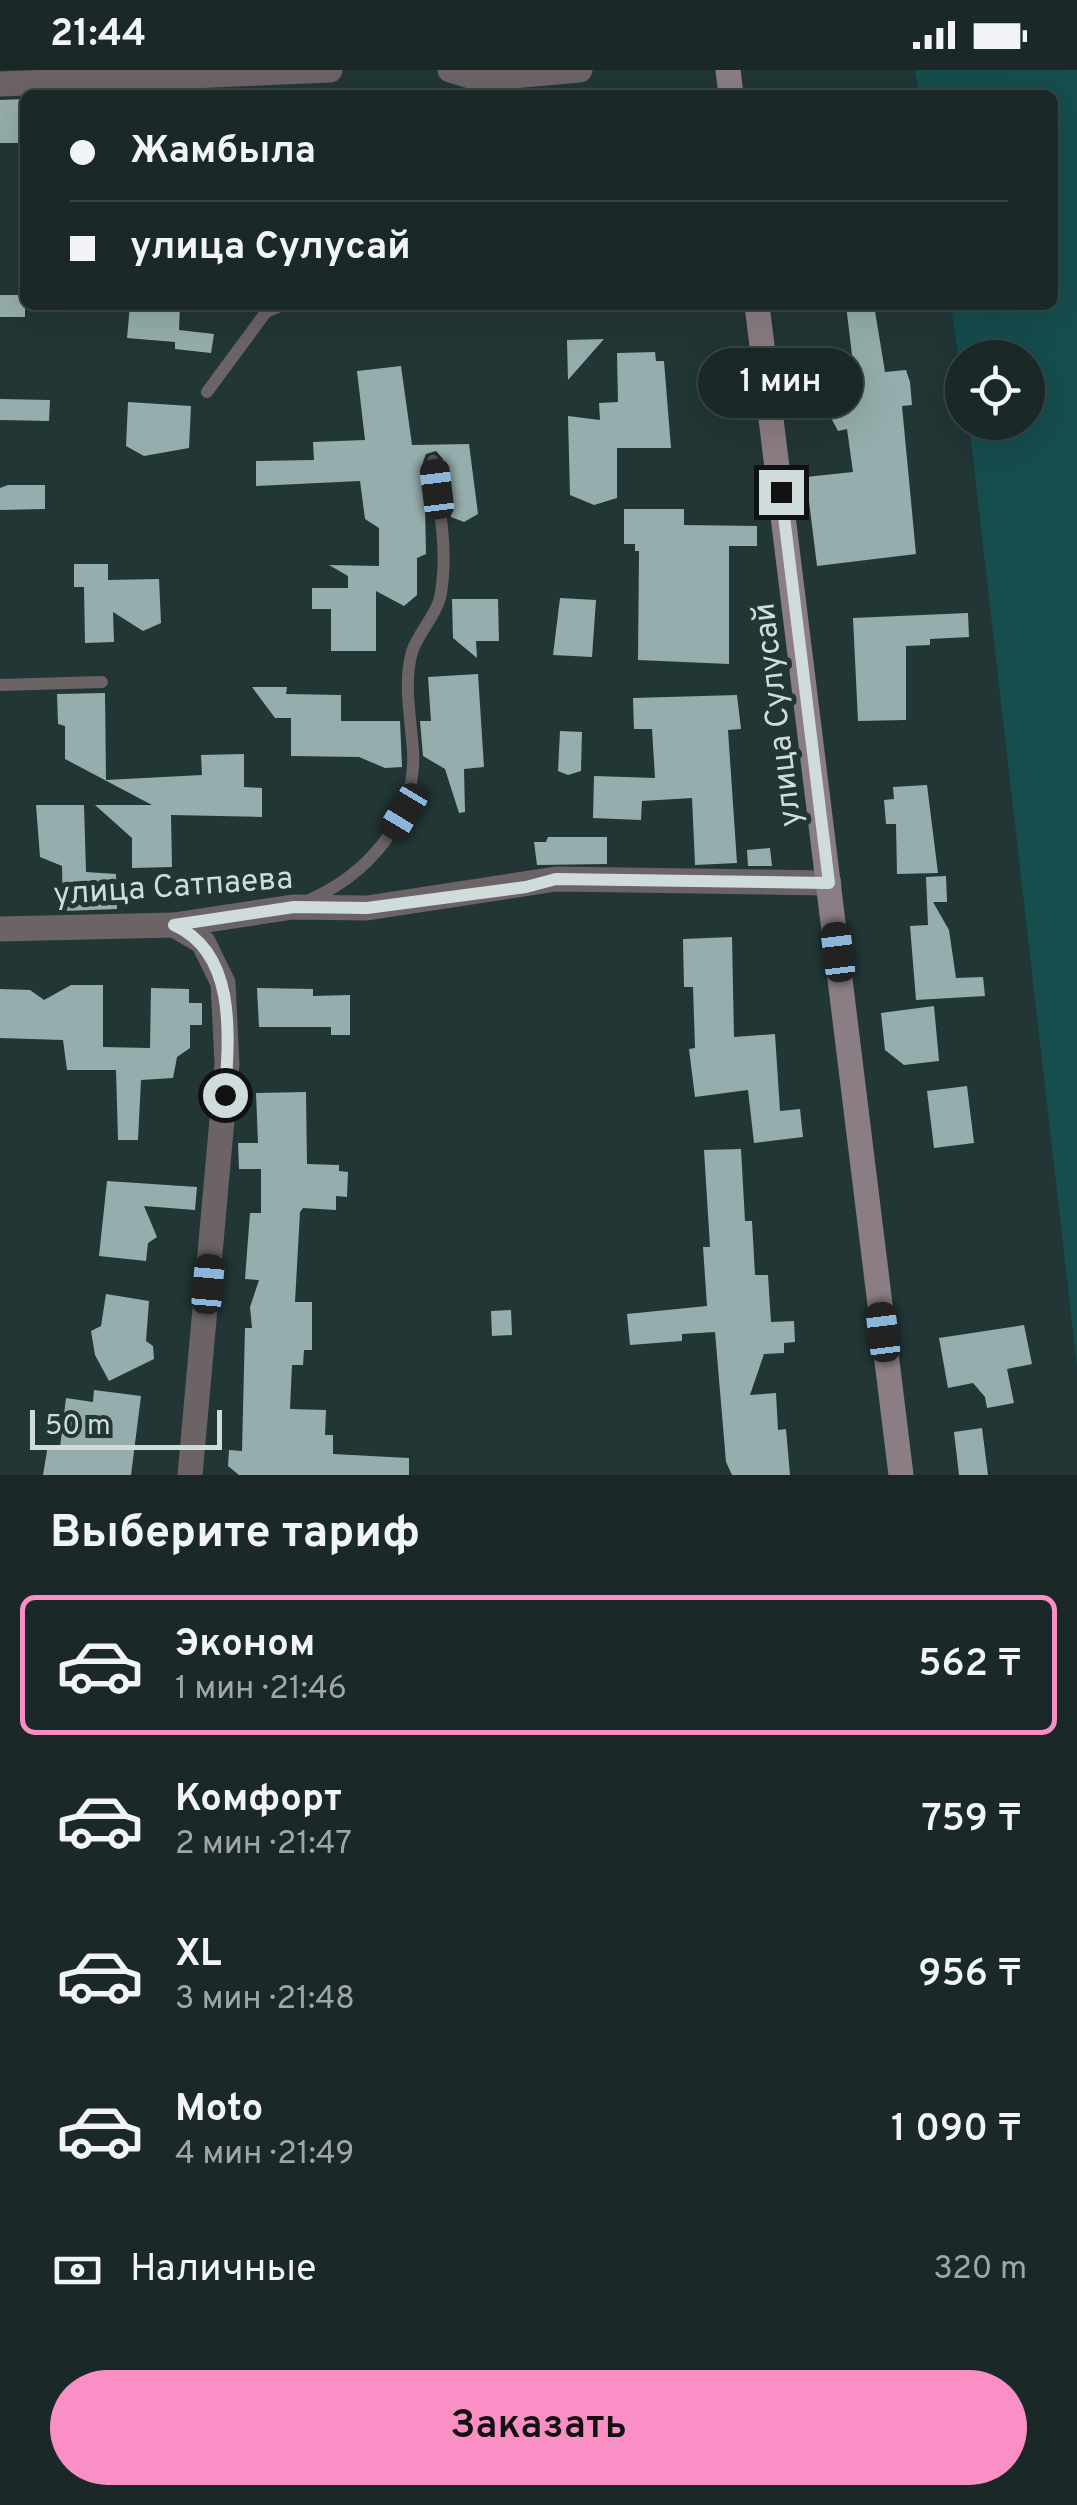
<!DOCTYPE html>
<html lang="ru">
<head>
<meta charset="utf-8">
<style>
	:root { --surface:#1a2828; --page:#273434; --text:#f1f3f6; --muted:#9fa6a8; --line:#384445; --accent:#fa8fc6 }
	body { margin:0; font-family:Overpass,sans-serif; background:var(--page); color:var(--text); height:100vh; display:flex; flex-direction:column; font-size:38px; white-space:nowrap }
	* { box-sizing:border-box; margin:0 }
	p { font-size:32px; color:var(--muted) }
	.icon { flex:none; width:55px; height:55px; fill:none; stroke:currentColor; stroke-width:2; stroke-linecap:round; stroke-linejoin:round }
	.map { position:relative; height:1405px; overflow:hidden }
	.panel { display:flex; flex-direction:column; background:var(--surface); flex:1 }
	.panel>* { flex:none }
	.top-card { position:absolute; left:20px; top:20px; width:1038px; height:220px; border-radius:15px; box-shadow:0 10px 40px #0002,0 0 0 2px var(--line); display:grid; align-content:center; height:220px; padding:0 50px; background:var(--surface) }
	.controls { position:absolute; left:945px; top:270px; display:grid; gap:20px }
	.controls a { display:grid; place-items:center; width:100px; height:100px; border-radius:50%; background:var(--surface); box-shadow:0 10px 40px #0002,0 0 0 2px var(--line); font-size:50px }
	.scale { position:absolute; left:30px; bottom:25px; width:192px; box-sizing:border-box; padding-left:10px; border:5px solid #d0dcdc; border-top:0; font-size:28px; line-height:35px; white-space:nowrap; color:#d0dcdc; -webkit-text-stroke:8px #223636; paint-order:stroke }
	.end { position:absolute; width:45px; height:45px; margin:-22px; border:12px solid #d0dcdc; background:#111; box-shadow:0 0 0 5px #111 }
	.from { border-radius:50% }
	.bubble { position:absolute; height:70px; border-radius:35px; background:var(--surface); box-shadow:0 10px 40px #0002,0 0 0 2px var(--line); font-size:32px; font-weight:600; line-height:70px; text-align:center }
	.car { position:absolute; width:30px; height:60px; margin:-30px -15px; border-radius:12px; box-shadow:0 0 8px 2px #0007; background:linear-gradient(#222 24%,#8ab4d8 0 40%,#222 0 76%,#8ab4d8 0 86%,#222 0) }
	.top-card b { display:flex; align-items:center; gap:35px; height:95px; font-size:38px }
	.top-card b+b { border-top:2px solid var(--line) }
	.top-card i { width:25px; height:25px; background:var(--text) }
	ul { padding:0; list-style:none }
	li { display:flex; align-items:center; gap:30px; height:140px; margin:0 20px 15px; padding:0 30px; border:5px solid transparent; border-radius:15px }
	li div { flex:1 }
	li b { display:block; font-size:38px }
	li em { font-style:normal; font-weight:600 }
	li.active { border-color:var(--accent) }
	li>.icon { width:90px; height:90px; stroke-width:1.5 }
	h2 { padding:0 50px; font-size:45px; line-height:120px }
	.pay { display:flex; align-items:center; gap:25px; height:110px; padding:0 50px; font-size:38px }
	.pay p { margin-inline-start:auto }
	.action { display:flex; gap:20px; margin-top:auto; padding:20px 50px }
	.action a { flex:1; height:115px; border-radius:60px; background:var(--accent); color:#111; font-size:40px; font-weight:600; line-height:115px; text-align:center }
	.status { display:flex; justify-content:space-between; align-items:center; height:70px; padding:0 50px; background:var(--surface); direction:ltr }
	.status svg { height:28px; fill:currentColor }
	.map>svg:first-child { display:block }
</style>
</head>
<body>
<div class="status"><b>21:44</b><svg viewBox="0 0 49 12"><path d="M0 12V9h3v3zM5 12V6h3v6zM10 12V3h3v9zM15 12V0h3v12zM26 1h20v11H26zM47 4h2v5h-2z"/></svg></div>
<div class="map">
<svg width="1077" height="1405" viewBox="0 0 1077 1405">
	<rect width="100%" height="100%" fill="#223636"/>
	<path fill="#154e4d" d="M 915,0 L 1077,0 L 1077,1296 L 969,353 L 1028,352 L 1028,288 L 962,288 L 962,311 L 951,235 L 1052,235 L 1052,25 L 919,25 Z"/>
	<g fill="#95adac">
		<path d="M 25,29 L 25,73 L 0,73 L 0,30 Z"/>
		<rect x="0" y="225" width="25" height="22"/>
		<path d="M 130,235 L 180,235 L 179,260 L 214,264 L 211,283 L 175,279 L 175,272 L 127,268 Z"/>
		<path d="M 846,235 L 874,235 L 885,302 L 906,300 L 910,312 L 912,335 L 902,336 L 916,484 L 817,496 L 806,407 L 853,402 L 847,359 L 838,361 L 830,346 L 819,302 L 831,300 L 829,287 L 852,285 Z"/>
		<path d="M 604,269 L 568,310 L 567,270 Z"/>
		<path d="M 655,282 L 656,291 L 664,291 L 671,378 L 617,378 L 617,428 L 594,435 L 570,425 L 568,346 L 600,350 L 599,333 L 618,332 L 617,283 Z"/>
		<path d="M 401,296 L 412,375 L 469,374 L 478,444 L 464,452 L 451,447 L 443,389 L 436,381 L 426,384 L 423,392 L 430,439 L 425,437 L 426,484 L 417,488 L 417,525 L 404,536 L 376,521 L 376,581 L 331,581 L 331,539 L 312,539 L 312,518 L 348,518 L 348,506 L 329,495 L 379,496 L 379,458 L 365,449 L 360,411 L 256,416 L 256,391 L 314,390 L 313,372 L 365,370 L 357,301 Z"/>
		<path d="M 0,329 L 50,330 L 49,351 L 0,350 Z"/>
		<path d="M 128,332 L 191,336 L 189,378 L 144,386 L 126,376 Z"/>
		<path d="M 8,415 L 45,415 L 45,439 L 0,440 L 0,418 Z"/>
		<path d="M 624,439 L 684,439 L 684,455 L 757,456 L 757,476 L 729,476 L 729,594 L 638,590 L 639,481 L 635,481 L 635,474 L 624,474 Z"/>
		<path d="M 74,494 L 108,494 L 108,510 L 159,509 L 161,553 L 143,561 L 113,542 L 114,572 L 85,573 L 84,517 L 74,517 Z"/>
		<path d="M 560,528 L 596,530 L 592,587 L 553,585 Z"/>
		<path d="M 452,529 L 498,529 L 499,571 L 476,571 L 477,588 L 453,568 Z"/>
		<path d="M 968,543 L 969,567 L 930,569 L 930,575 L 906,576 L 906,650 L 858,651 L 853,548 Z"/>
		<path d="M 478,604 L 484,697 L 464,699 L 465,742 L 459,743 L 445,699 L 423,686 L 420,651 L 431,651 L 428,607 Z"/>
		<path d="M 252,617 L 287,617 L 286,624 L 341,625 L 341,651 L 400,651 L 402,697 L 385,698 L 359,687 L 291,686 L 291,648 L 275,648 Z"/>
		<path d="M 105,623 L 106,710 L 202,705 L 201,685 L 244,684 L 244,717 L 262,718 L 262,747 L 171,745 L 172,797 L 132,798 L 132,768 L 95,735 L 152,735 L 65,689 L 65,656 L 58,654 L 57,624 Z"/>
		<path d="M 737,625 L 741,659 L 728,660 L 737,793 L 695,795 L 692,728 L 642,731 L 641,750 L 593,748 L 594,706 L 655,708 L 652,659 L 634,659 L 633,628 Z"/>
		<path d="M 560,661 L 582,662 L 581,701 L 568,705 L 558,701 Z"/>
		<path d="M 927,715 L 938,803 L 897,804 L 896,754 L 886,754 L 884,730 L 894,729 L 893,717 Z"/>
		<path d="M 36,735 L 84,735 L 86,802 L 116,804 L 117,839 L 63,841 L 62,796 L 40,787 Z"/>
		<path d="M 548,767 L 607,767 L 607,794 L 537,795 L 534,772 L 546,772 Z"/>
		<path d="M 770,778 L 772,796 L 748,796 L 747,780 Z"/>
		<path d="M 946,806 L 947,832 L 933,832 L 949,860 L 956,908 L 983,907 L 985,926 L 916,930 L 910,856 L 928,855 L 926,807 Z"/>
		<path d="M 732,867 L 734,967 L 775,964 L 780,1041 L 800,1039 L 803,1067 L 754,1073 L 748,1020 L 695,1027 L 689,979 L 695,978 L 693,917 L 684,917 L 683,869 Z"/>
		<path d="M 71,915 L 103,915 L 103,977 L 150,978 L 151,918 L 189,919 L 189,933 L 202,933 L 202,955 L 190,955 L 190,978 L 177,987 L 173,1008 L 141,1010 L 138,1070 L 118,1070 L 116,1000 L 67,1000 L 63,970 L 0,968 L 0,919 L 30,920 L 44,930 Z"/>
		<path d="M 257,918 L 313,919 L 313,926 L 350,925 L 350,965 L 331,965 L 331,957 L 259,957 Z"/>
		<path d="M 934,936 L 939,991 L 904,995 L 885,980 L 881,943 Z"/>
		<path d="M 967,1016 L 974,1073 L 934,1078 L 927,1021 Z"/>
		<path d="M 306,1022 L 307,1094 L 339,1095 L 339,1101 L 348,1102 L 347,1127 L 336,1126 L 336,1140 L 303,1138 L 300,1142 L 295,1232 L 312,1232 L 312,1280 L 304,1280 L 303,1295 L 292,1295 L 290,1339 L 326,1340 L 325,1365 L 333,1365 L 333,1384 L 409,1388 L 409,1405 L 239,1405 L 228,1396 L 229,1380 L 242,1381 L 245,1258 L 252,1258 L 250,1237 L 259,1210 L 245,1209 L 250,1143 L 261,1143 L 261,1099 L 239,1099 L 238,1073 L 258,1073 L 256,1023 Z"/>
		<path d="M 741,1079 L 745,1151 L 752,1151 L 755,1205 L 768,1205 L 771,1252 L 794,1251 L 795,1272 L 784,1273 L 784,1283 L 764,1284 L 750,1325 L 776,1323 L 778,1360 L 786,1359 L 790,1405 L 732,1405 L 726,1392 L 715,1262 L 682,1264 L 682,1271 L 630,1275 L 627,1244 L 707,1236 L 703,1177 L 710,1177 L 704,1080 Z"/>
		<path d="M 107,1111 L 197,1117 L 195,1140 L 144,1136 L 157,1167 L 148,1173 L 146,1191 L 99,1186 Z"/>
		<path d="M 106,1224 L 149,1231 L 146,1271 L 153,1276 L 154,1289 L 109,1311 L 95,1285 L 91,1261 L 101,1256 Z"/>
		<path d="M 511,1240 L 512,1265 L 492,1266 L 491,1241 Z"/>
		<path d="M 1024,1255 L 1032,1294 L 1007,1299 L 1014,1333 L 987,1338 L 985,1327 L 973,1313 L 948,1318 L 939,1268 Z"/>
		<path d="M 94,1320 L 141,1326 L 131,1405 L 43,1405 L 48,1375 L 60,1377 L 66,1328 L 93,1332 Z"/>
		<path d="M 982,1358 L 988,1405 L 959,1405 L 954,1362 Z"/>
	</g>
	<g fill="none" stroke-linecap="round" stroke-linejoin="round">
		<g stroke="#6b6366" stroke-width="12">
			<path d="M 207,322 L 266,242 L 283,235"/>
			<path d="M 0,615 L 102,612"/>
			<path d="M 305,832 C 366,806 417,751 413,681 C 411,650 403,613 412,582 C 418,563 435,547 440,528 C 449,483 439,435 433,391"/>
		</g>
		<g stroke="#6b6366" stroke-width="25">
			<path d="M 450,0 L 480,9 L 580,0"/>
			<path d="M 0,14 L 330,0"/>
			<path d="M 174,855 L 203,872 L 223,913 L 227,994 L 190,1405"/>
			<path d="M 0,859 L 174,855 L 293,837 L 367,838 L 556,809 L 829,813"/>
		</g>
		<g stroke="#8a7d83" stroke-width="25">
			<path d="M 728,0 L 731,25"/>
			<path d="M 757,235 L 901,1405"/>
		</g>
	</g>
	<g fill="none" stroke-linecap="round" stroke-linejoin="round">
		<path stroke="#d0dcdc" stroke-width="12" d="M 225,1025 C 229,966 237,883 174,855 L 294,837 L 367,838 L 526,817 L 556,809 L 829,813 L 781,422"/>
	</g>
	<g text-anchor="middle" stroke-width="10" stroke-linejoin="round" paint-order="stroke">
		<g font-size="32" fill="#d0dcdc" stroke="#223636">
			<text transform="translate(776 645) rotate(-97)" y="11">улица Сулусай</text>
			<text transform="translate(173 815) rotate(-4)" y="11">улица Сатпаева</text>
		</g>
	</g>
</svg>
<div class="controls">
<a><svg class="icon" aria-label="locate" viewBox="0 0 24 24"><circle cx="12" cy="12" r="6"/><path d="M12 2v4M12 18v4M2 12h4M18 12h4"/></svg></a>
</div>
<div class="scale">50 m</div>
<i class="end from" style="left:225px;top:1025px"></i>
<i class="end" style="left:781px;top:422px"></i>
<div class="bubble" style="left:698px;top:278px;width:165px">1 мин</div>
<i class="car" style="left:437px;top:419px;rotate:353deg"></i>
<i class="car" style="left:404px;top:742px;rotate:211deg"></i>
<i class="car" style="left:838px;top:882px;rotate:353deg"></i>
<i class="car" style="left:208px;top:1214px;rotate:5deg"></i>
<i class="car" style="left:883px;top:1262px;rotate:353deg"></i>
<div class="top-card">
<b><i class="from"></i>Жамбыла</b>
<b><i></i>улица Сулусай</b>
</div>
</div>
<section class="panel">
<h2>Выберите тариф</h2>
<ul>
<li class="active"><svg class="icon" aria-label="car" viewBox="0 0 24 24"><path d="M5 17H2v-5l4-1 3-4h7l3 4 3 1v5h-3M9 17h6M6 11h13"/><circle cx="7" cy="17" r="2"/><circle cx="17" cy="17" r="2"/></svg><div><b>Эконом</b><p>1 мин · 21:46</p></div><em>562 ₸</em></li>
<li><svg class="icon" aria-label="car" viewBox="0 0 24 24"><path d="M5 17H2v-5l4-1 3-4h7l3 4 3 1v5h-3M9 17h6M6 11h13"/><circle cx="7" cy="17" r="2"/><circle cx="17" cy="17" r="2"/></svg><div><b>Комфорт</b><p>2 мин · 21:47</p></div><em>759 ₸</em></li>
<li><svg class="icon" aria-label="car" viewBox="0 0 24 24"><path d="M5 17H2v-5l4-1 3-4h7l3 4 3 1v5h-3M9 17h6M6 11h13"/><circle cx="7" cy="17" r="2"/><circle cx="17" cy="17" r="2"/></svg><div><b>XL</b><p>3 мин · 21:48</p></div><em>956 ₸</em></li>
<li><svg class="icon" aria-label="car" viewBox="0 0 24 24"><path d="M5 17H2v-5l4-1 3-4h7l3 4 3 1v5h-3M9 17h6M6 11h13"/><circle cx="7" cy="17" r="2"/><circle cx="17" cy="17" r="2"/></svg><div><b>Moto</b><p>4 мин · 21:49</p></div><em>1 090 ₸</em></li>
</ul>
<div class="pay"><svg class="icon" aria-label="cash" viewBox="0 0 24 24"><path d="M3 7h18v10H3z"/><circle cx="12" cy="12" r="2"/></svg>Наличные<p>320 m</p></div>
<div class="action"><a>Заказать</a></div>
</section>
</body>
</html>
